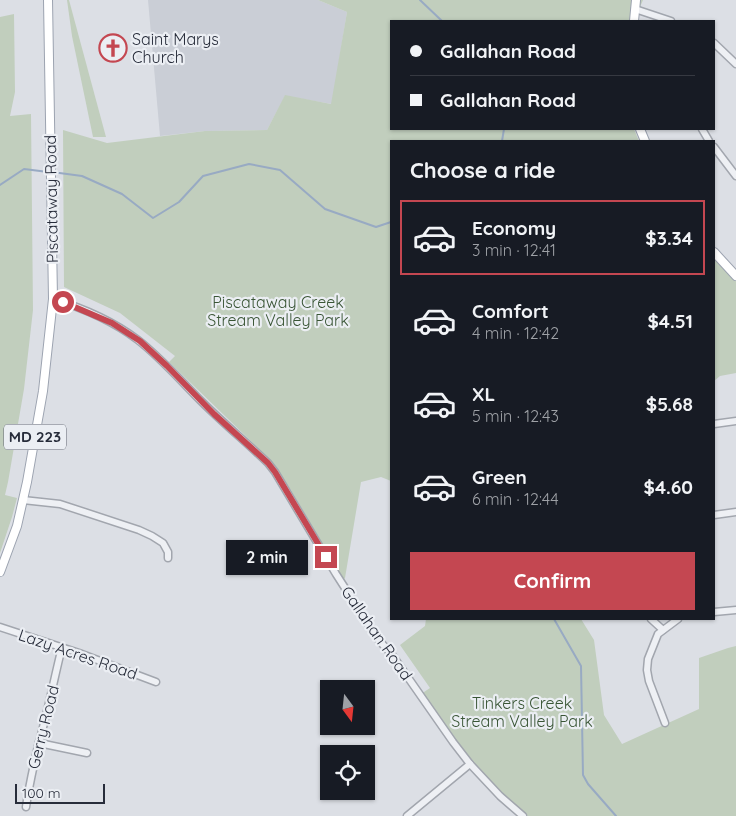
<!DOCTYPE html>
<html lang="en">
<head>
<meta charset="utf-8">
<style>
	:root { --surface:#171b24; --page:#242831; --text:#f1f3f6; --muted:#9ea1a6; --line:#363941; --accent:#c44751 }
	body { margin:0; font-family:Quicksand,sans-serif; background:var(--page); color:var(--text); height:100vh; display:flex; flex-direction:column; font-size:19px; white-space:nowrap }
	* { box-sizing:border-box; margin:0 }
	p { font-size:16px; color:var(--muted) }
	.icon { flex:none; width:28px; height:28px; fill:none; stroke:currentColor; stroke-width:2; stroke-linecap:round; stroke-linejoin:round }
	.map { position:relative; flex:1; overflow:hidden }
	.drawer { position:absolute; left:390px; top:140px; width:325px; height:480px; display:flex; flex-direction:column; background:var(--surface); border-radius:0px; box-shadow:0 1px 4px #0004 }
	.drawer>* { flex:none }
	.hud { position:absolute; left:390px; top:20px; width:325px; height:110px; border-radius:0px; box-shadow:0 1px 4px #0004; display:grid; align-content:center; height:110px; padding:0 20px; background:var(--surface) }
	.needle { width:32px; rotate:165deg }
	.fabs { position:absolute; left:320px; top:680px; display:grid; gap:10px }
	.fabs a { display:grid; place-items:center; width:55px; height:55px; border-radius:0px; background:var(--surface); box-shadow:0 1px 4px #0004; font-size:25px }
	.scale { position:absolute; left:15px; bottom:12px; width:90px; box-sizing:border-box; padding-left:5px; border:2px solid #272c3a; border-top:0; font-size:14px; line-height:18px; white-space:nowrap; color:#272c3a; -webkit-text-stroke:4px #ebeef3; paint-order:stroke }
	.end { position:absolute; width:22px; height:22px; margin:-11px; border:6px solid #c44751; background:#fff; box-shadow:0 0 0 2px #fff }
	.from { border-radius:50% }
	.bubble { position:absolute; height:35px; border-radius:0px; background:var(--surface); box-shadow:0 1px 4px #0004; font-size:16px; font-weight:700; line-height:35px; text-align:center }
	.hud b { display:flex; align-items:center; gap:18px; height:48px; font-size:19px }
	.hud b+b { border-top:1px solid var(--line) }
	.hud i { width:12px; height:12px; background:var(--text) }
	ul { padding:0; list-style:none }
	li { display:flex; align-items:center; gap:15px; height:75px; margin:0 10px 8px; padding:0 10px; border:2px solid transparent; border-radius:0px }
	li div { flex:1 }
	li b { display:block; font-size:19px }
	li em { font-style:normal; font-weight:700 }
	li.active { border-color:var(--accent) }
	li>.icon { width:45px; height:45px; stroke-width:1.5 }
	h2 { padding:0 20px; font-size:22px; line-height:60px }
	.button { display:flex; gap:10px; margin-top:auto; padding:10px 20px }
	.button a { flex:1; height:58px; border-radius:0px; background:var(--accent); color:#fff; font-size:20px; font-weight:700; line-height:58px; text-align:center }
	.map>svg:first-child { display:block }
</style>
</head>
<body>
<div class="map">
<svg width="736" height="816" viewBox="0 0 736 816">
	<rect width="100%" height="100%" fill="#dcdfe5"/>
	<path fill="#caced6" d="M 148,0 L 318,0 L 347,12 L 332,104 L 285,96 L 267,130 L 205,131 L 160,136 Z"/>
	<g fill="#c1cebd">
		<path d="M 67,0 L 69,0 L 106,137 L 93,137 L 72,36 Z"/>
		<path d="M 318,0 L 643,0 L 634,21 L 391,21 L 391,129 L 634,129 L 639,141 L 391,141 L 391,481 L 381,477 L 361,482 L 345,578 L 343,580 L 291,490 L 273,465 L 258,448 L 169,362 L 175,356 L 120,313 L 64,287 L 63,130 L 107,143 L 205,131 L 267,130 L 285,95 L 331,104 L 347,12 Z"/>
		<path d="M 14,14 L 15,92 L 10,116 L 31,114 L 33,310 L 24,389 L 8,482 L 5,495 L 17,498 L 12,517 L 0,553 L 0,17 Z"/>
		<path d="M 714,254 L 736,279 L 736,373 L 720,376 L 714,381 Z"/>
		<path d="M 426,619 L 581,619 L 594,640 L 604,715 L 622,744 L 699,709 L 699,658 L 728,648 L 736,646 L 736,816 L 528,816 L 506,801 L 511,801 L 493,787 L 472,765 L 421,694 L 430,688 L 400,645 L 425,626 Z"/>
	</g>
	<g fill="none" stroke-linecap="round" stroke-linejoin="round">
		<g stroke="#98aac3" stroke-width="2">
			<path d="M 420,0 L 442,21"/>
			<path d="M 502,141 L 504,129"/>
			<path d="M 52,172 L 82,176 L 122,194 L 153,218 L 179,202 L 203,176 L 249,164 L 280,170 L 325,209 L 376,227 L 391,222"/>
			<path d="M 0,185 L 24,169 L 48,172"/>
			<path d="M 554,619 L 581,666 L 583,775 L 588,784 L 616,816"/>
		</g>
		<g stroke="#a2a6ae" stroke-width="9">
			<g id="minor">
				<path d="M 635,9 L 671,21"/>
				<path d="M 714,43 L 736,64"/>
				<path d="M 702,129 L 709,141"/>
				<path d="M 714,147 L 736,176"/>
				<path d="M 53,299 C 83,308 113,321 138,340 C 161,358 180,380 201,401 C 222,422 246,442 268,463 L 275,472 L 336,574 L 377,638 L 393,656 L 453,742 L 470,764 L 500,796 L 523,816"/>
				<path d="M 714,424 L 736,421"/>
				<path d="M 23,500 L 60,504 L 139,530 L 152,536 L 163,543 L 168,552 L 168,558"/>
				<path d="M 714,515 L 736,512"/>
				<path d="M 714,612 L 736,610"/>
				<path d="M 651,619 L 663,630"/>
				<path d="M 0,627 L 79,653 L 156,682"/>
				<path d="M 665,723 L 649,681 L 647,670 L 648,659 L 658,634 L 678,619"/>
				<path d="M 39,743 L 87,753"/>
				<path d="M 26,807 C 29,785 34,764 39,742 C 48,711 54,679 62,647"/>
				<path d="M 407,816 L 470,764"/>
			</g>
		</g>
		<g stroke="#9ca3b0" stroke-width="10">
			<g id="major">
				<path d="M 634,21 L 636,0"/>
				<path d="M 640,129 L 645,141"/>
				<path d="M 714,252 L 736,276"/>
				<path d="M 0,572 L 17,526 L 27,482 L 43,391 L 53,299 L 48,0"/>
			</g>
		</g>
		<use href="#minor" stroke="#eef0f4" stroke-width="6"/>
		<use href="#major" stroke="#fff" stroke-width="8"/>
	</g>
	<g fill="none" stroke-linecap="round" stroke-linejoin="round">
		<path stroke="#c44751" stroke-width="6" d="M 63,302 L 112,323 L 140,341 L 167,366 L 214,414 L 268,463 L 275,472 L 326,557"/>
	</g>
	<defs>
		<g id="church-ring" transform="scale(1.4375)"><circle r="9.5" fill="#ebeef3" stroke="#c44751" stroke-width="1.5"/><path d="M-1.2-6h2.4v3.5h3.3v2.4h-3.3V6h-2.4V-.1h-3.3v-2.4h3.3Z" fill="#c44751"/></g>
	</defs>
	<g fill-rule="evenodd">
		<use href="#church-ring" x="113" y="48"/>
	</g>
	<g text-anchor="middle" stroke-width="4.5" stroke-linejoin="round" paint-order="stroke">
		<rect fill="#ebeef3" stroke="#626672" stroke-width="1" x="4" y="424.5" width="62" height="25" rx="4"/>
		<g font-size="15" font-weight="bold" fill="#272c3a">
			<text x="35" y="442">MD 223</text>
		</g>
		<g font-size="16" fill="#272c3a" stroke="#ebeef3" text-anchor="start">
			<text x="132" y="45">Saint Marys<tspan x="132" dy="18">Church</tspan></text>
		</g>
		<g font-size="16" fill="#272c3a" stroke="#ebeef3">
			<text transform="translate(51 199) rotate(-91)" y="6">Piscataway Road</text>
			<text transform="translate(377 633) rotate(55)" y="6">Gallahan Road</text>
			<text transform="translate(78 654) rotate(19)" y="6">Lazy Acres Road</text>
			<text transform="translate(43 727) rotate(-76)" y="6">Gerry Road</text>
		</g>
		<g font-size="16" fill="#395535" stroke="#ebeef3">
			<text x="278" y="308">Piscataway Creek<tspan x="278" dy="18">Stream Valley Park</tspan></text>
			<text x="522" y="709">Tinkers Creek<tspan x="522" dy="18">Stream Valley Park</tspan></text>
		</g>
	</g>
</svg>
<div class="fabs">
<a><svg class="needle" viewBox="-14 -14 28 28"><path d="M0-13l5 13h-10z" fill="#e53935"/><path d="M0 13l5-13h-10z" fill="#9ea1a6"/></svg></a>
<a><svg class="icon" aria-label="locate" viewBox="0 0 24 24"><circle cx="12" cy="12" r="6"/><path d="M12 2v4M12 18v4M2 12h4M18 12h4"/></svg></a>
</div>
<div class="scale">100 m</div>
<i class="end from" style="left:63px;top:302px"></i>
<i class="end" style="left:326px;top:557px"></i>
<div class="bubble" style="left:226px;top:540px;width:82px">2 min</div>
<div class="hud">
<b><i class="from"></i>Gallahan Road</b>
<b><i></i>Gallahan Road</b>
</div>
<section class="drawer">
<h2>Choose a ride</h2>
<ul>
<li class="active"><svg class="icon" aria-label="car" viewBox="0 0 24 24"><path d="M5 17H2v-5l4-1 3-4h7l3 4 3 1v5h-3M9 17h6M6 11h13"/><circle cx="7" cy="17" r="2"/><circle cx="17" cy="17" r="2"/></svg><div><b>Economy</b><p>3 min · 12:41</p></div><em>$3.34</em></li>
<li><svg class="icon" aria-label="car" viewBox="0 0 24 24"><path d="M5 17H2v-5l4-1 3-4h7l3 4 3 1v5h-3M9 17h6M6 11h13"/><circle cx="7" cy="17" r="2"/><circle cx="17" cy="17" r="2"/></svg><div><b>Comfort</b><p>4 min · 12:42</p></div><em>$4.51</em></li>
<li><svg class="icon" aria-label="car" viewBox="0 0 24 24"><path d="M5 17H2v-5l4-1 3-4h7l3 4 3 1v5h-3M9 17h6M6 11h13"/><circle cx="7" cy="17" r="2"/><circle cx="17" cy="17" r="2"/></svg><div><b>XL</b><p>5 min · 12:43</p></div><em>$5.68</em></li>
<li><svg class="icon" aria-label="car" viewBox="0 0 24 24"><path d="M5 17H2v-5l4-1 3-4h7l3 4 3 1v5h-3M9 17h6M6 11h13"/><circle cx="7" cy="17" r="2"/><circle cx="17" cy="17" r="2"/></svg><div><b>Green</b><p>6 min · 12:44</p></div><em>$4.60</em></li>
</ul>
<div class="button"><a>Confirm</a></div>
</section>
</div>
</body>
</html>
